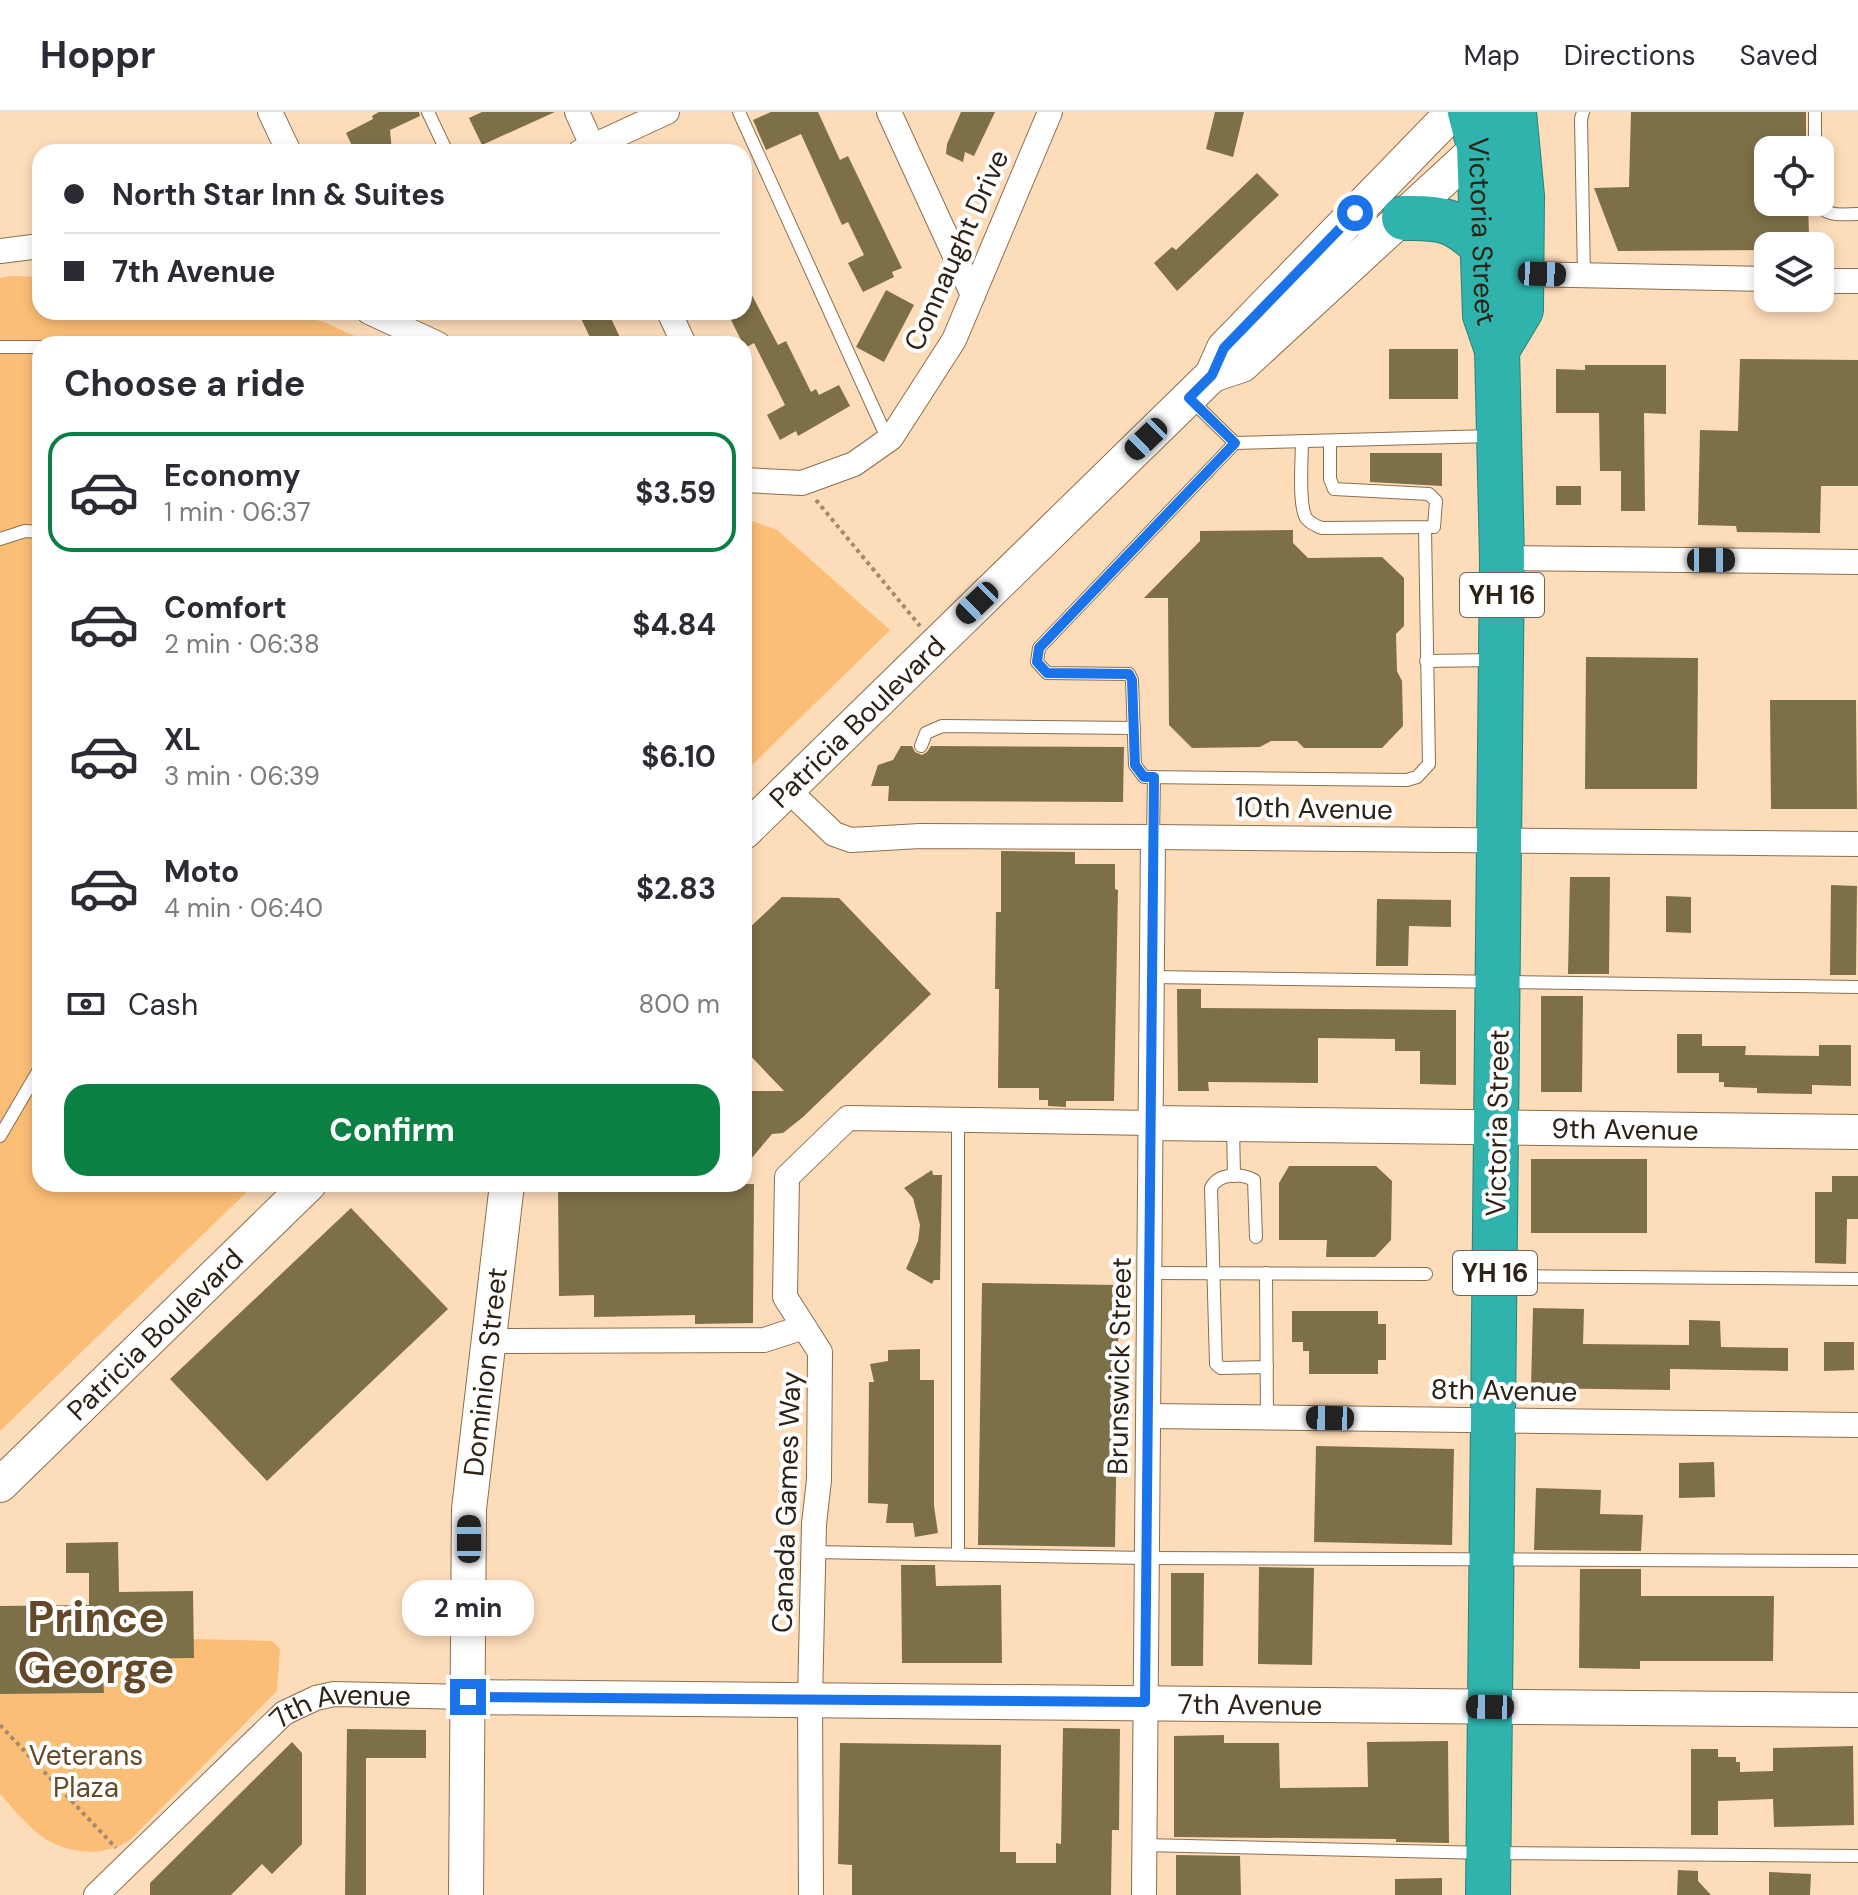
<!DOCTYPE html>
<html lang="en">
<head>
<meta charset="utf-8">
<style>
	:root { --surface:#fff; --page:#f7f7f7; --text:#2b2b33; --muted:#7c7c81; --line:#e1e1e2; --accent:#0b8043 }
	body { margin:0; font-family:"DM Sans",sans-serif; background:var(--page); color:var(--text); height:100vh; display:flex; flex-direction:column; font-size:30px; white-space:nowrap }
	* { box-sizing:border-box; margin:0 }
	p { font-size:26px; color:var(--muted) }
	.icon { flex:none; width:44px; height:44px; fill:none; stroke:currentColor; stroke-width:2; stroke-linecap:round; stroke-linejoin:round }
	.map { position:relative; flex:1; overflow:hidden }
	.drawer { position:absolute; left:32px; top:224px; width:720px; height:856px; display:flex; flex-direction:column; background:var(--surface); border-radius:24px; box-shadow:0 4px 12px #0003 }
	.drawer>* { flex:none }
	.banner { position:absolute; left:32px; top:32px; width:720px; height:176px; border-radius:24px; box-shadow:0 4px 12px #0003; display:grid; align-content:center; height:176px; padding:0 32px; background:var(--surface) }
	.fabs { position:absolute; left:1754px; top:24px; display:grid; gap:16px }
	.fabs a { display:grid; place-items:center; width:80px; height:80px; border-radius:16px; background:var(--surface); box-shadow:0 4px 12px #0003; font-size:40px }
	.end { position:absolute; width:36px; height:36px; margin:-18px; border:10px solid #1a73e8; background:#fff; box-shadow:0 0 0 4px #fff }
	.from { border-radius:50% }
	.bubble { position:absolute; height:56px; border-radius:24px; background:var(--surface); box-shadow:0 4px 12px #0003; font-size:26px; font-weight:700; line-height:56px; text-align:center }
	.car { position:absolute; width:24px; height:48px; margin:-24px -12px; border-radius:10px; box-shadow:0 0 6px 2px #0007; background:linear-gradient(#222 24%,#8ab4d8 0 40%,#222 0 76%,#8ab4d8 0 86%,#222 0) }
	.banner b { display:flex; align-items:center; gap:28px; height:76px; font-size:30px }
	.banner b+b { border-top:2px solid var(--line) }
	.banner i { width:20px; height:20px; background:var(--text) }
	ul { padding:0; list-style:none }
	li { display:flex; align-items:center; gap:24px; height:120px; margin:0 16px 12px; padding:0 16px; border:4px solid transparent; border-radius:24px }
	li div { flex:1 }
	li b { display:block; font-size:30px }
	li em { font-style:normal; font-weight:700 }
	li.on { border-color:var(--accent) }
	li>.icon { width:72px; height:72px; stroke-width:1.5 }
	h2 { padding:0 32px; font-size:36px; line-height:96px }
	.pay { display:flex; align-items:center; gap:20px; height:88px; padding:0 32px; font-size:30px }
	.pay p { margin-inline-start:auto }
	.cta { display:flex; gap:16px; margin-top:auto; padding:16px 32px }
	.cta a { flex:1; height:92px; border-radius:24px; background:var(--accent); color:#fff; font-size:32px; font-weight:700; line-height:92px; text-align:center }
	header { display:flex; align-items:center; gap:48px; box-sizing:border-box; height:112px; padding:0 40px; background:var(--surface); border-bottom:2px solid var(--line) }
	header strong { font-size:38px }
	nav { display:flex; gap:44px; margin-inline-start:auto; font-size:28px }
	.map>svg:first-child { display:block }
</style>
</head>
<body>
<header>
<strong>Hoppr</strong>
<nav><a>Map</a><a>Directions</a><a>Saved</a></nav>
</header>
<div class="map">
<svg width="1858" height="1783" viewBox="0 0 1858 1783">
	<rect width="100%" height="100%" fill="#fddcb9"/>
	<g fill="#fbbe77">
		<path d="M 11,164 L 40,165 L 40,200 L 285,200 L 324,210 L 372,232 L 40,232 L 40,1072 L 255,1072 L 0,1319 L 0,166 Z"/>
		<path d="M 744,406 L 777,418 L 890,518 L 744,661 Z"/>
		<path d="M 193,1527 L 272,1529 L 280,1537 L 277,1579 L 130,1728 C 102,1747 61,1742 35,1719 C 22,1708 11,1694 0,1682 L 0,1582 L 104,1581 L 102,1547 L 193,1546 Z"/>
	</g>
	<g fill="#7d6f47">
		<path d="M 379,0 L 419,0 L 420,4 L 390,18 L 392,40 L 355,40 L 346,21 L 373,7 L 372,4 Z"/>
		<path d="M 482,0 L 555,0 L 482,33 L 469,6 Z"/>
		<path d="M 771,0 L 818,0 L 840,48 L 848,44 L 902,156 L 892,160 L 894,165 L 863,180 L 848,151 L 864,143 L 848,110 L 842,113 L 801,22 L 766,38 L 753,8 Z"/>
		<path d="M 961,0 L 995,0 L 974,44 L 965,40 L 963,50 L 946,42 L 947,32 Z"/>
		<path d="M 1215,0 L 1244,0 L 1233,45 L 1206,37 Z"/>
		<path d="M 1631,0 L 1806,0 L 1806,38 L 1768,38 L 1768,90 L 1808,90 L 1809,125 L 1781,124 L 1781,134 L 1768,134 L 1768,138 L 1618,139 L 1594,76 L 1629,75 Z"/>
		<path d="M 1257,61 L 1279,83 L 1177,179 L 1154,151 L 1172,135 L 1176,138 Z"/>
		<path d="M 744,168 L 778,233 L 786,229 L 811,280 L 816,277 L 819,283 L 839,273 L 850,294 L 798,324 L 796,319 L 780,328 L 767,303 L 785,293 L 754,231 L 745,236 L 727,200 L 744,200 Z"/>
		<path d="M 886,178 L 914,193 L 884,250 L 856,235 Z"/>
		<path d="M 578,200 L 608,200 L 623,232 L 593,232 Z"/>
		<rect x="1389" y="237" width="69" height="50"/>
		<path d="M 1740,247 L 1858,248 L 1858,374 L 1821,374 L 1820,421 L 1737,420 L 1736,414 L 1698,413 L 1700,318 L 1738,319 Z"/>
		<path d="M 1585,253 L 1666,253 L 1666,302 L 1644,301 L 1645,399 L 1621,399 L 1621,359 L 1600,359 L 1599,301 L 1556,301 L 1556,257 L 1585,258 Z"/>
		<path d="M 1370,341 L 1442,341 L 1442,374 L 1370,370 Z"/>
		<rect x="1556" y="374" width="25" height="19"/>
		<path d="M 1293,418 L 1293,431 L 1308,446 L 1382,445 L 1404,466 L 1404,514 L 1396,522 L 1397,559 L 1402,569 L 1403,614 L 1382,636 L 1304,636 L 1297,629 L 1271,629 L 1260,635 L 1192,636 L 1169,613 L 1168,486 L 1144,486 L 1200,429 L 1200,419 Z"/>
		<path d="M 1586,545 L 1698,546 L 1697,677 L 1585,677 Z"/>
		<path d="M 1770,588 L 1856,588 L 1857,697 L 1771,697 Z"/>
		<path d="M 901,634 L 912,634 L 915,640 L 922,643 L 927,640 L 931,634 L 1124,635 L 1123,690 L 888,689 L 889,674 L 871,674 L 878,653 L 893,648 Z"/>
		<path d="M 1001,739 L 1075,740 L 1075,752 L 1115,752 L 1115,777 L 1118,778 L 1114,989 L 1066,989 L 1066,995 L 1048,994 L 1048,988 L 1039,988 L 1039,976 L 998,976 L 999,877 L 995,877 L 996,800 L 1001,800 Z"/>
		<path d="M 1570,765 L 1610,765 L 1609,862 L 1568,862 Z"/>
		<path d="M 1831,773 L 1857,774 L 1856,863 L 1830,863 Z"/>
		<path d="M 1666,784 L 1691,785 L 1691,821 L 1666,820 Z"/>
		<path d="M 782,785 L 839,786 L 931,882 L 803,1005 L 783,1021 L 772,1022 L 744,1055 L 744,979 L 784,979 L 744,937 L 744,821 Z"/>
		<path d="M 1377,787 L 1451,788 L 1451,815 L 1409,814 L 1408,854 L 1376,854 Z"/>
		<path d="M 1177,877 L 1201,877 L 1201,896 L 1456,898 L 1456,973 L 1420,972 L 1420,939 L 1395,939 L 1395,927 L 1318,926 L 1318,971 L 1208,970 L 1209,979 L 1178,979 Z"/>
		<path d="M 1541,884 L 1583,884 L 1582,980 L 1541,980 Z"/>
		<path d="M 1677,922 L 1702,922 L 1702,934 L 1746,934 L 1745,943 L 1819,944 L 1819,933 L 1851,933 L 1851,974 L 1812,973 L 1812,982 L 1757,981 L 1757,976 L 1724,975 L 1724,970 L 1719,970 L 1719,961 L 1677,961 Z"/>
		<rect x="1531" y="1047" width="116" height="74"/>
		<path d="M 1289,1054 L 1376,1054 L 1392,1069 L 1391,1128 L 1375,1145 L 1326,1145 L 1327,1128 L 1279,1128 L 1279,1071 Z"/>
		<path d="M 932,1058 L 933,1063 L 942,1063 L 940,1168 L 934,1168 L 932,1172 L 906,1157 L 918,1129 L 920,1113 L 913,1086 L 904,1076 Z"/>
		<path d="M 1832,1064 L 1858,1064 L 1858,1107 L 1847,1107 L 1846,1152 L 1815,1151 L 1815,1080 L 1832,1080 Z"/>
		<path d="M 558,1072 L 754,1072 L 753,1211 L 695,1212 L 695,1203 L 594,1205 L 594,1183 L 559,1184 Z"/>
		<path d="M 351,1096 L 448,1197 L 267,1369 L 170,1267 Z"/>
		<path d="M 982,1171 L 1119,1173 L 1115,1435 L 978,1433 Z"/>
		<path d="M 1533,1196 L 1584,1197 L 1583,1232 L 1689,1233 L 1689,1208 L 1720,1209 L 1721,1235 L 1788,1236 L 1788,1259 L 1670,1257 L 1670,1278 L 1531,1276 Z"/>
		<path d="M 1292,1199 L 1378,1199 L 1378,1212 L 1386,1212 L 1386,1248 L 1378,1248 L 1378,1262 L 1309,1262 L 1309,1239 L 1303,1239 L 1303,1230 L 1292,1230 Z"/>
		<path d="M 1824,1230 L 1854,1230 L 1854,1258 L 1824,1259 Z"/>
		<path d="M 920,1237 L 920,1268 L 934,1268 L 934,1394 L 938,1421 L 915,1425 L 913,1411 L 886,1411 L 888,1392 L 868,1391 L 869,1270 L 874,1270 L 870,1252 L 888,1249 L 888,1238 Z"/>
		<path d="M 1316,1334 L 1454,1337 L 1452,1433 L 1314,1430 Z"/>
		<path d="M 1714,1350 L 1715,1385 L 1679,1386 L 1679,1351 Z"/>
		<path d="M 1536,1376 L 1601,1378 L 1600,1402 L 1643,1403 L 1641,1439 L 1534,1438 Z"/>
		<path d="M 118,1430 L 119,1480 L 193,1479 L 194,1546 L 102,1547 L 104,1581 L 0,1582 L 0,1494 L 89,1493 L 89,1461 L 66,1461 L 66,1431 Z"/>
		<path d="M 901,1453 L 935,1453 L 936,1474 L 1001,1473 L 1002,1551 L 902,1551 Z"/>
		<path d="M 1259,1455 L 1314,1456 L 1312,1553 L 1258,1552 Z"/>
		<path d="M 1580,1457 L 1641,1457 L 1641,1484 L 1774,1484 L 1773,1549 L 1640,1549 L 1640,1557 L 1579,1556 Z"/>
		<path d="M 1171,1461 L 1204,1461 L 1203,1554 L 1171,1554 Z"/>
		<path d="M 1063,1616 L 1120,1617 L 1119,1718 L 1112,1718 L 1111,1783 L 852,1783 L 852,1753 L 838,1752 L 840,1631 L 1001,1633 L 1000,1740 L 1016,1740 L 1016,1751 L 1056,1751 L 1056,1731 L 1061,1732 Z"/>
		<path d="M 347,1617 L 426,1618 L 426,1646 L 366,1646 L 366,1783 L 345,1783 Z"/>
		<path d="M 1224,1623 L 1224,1631 L 1279,1631 L 1280,1676 L 1368,1675 L 1367,1630 L 1448,1629 L 1449,1731 L 1396,1730 L 1396,1727 L 1174,1725 L 1174,1624 Z"/>
		<path d="M 292,1630 L 302,1641 L 302,1732 L 272,1762 L 262,1752 L 231,1783 L 150,1783 L 150,1771 Z"/>
		<path d="M 1853,1634 L 1854,1713 L 1774,1715 L 1773,1687 L 1718,1689 L 1718,1723 L 1691,1723 L 1691,1637 L 1718,1637 L 1718,1645 L 1736,1645 L 1736,1650 L 1740,1650 L 1740,1660 L 1773,1659 L 1773,1636 Z"/>
		<path d="M 1176,1743 L 1240,1744 L 1241,1783 L 1176,1783 Z"/>
		<path d="M 1678,1758 L 1698,1759 L 1698,1769 L 1711,1783 L 1677,1783 Z"/>
		<path d="M 1769,1760 L 1811,1762 L 1810,1783 L 1769,1783 Z"/>
		<path d="M 1442,1766 L 1442,1783 L 1395,1783 L 1395,1767 Z"/>
	</g>
	<g fill="none" stroke-linecap="round" stroke-linejoin="round">
		<g stroke="#8b6e4e" stroke-width="14">
			<g id="lane">
				<path d="M 428,0 L 447,40"/>
				<path d="M 739,0 L 888,328"/>
				<path d="M 1583,0 L 1581,7 L 1584,163"/>
				<path d="M 1815,0 L 1815,38"/>
				<path d="M 1817,90 C 1826,106 1842,102 1858,102"/>
				<path d="M 0,235 L 40,235"/>
				<path d="M 1191,288 L 1235,331 L 1039,536 L 1037,550 L 1047,561 L 1129,562 L 1132,568 L 1135,653 L 1144,665 L 1407,668 L 1417,665 L 1429,652 L 1425,417"/>
				<path d="M 1302,329 C 1302,347 1298,391 1306,406 C 1310,411 1316,414 1322,416 L 1434,415 L 1436,389 L 1429,382 L 1334,377 L 1330,367 L 1330,329"/>
				<path d="M 1235,331 L 1491,324"/>
				<path d="M 0,427 L 25,419 L 40,420"/>
				<path d="M 1426,549 L 1495,548"/>
				<path d="M 921,634 L 926,621 L 942,614 L 1134,616"/>
				<path d="M 1153,725 L 1154,665"/>
				<path d="M 1152,865 L 1858,875"/>
				<path d="M 958,1007 L 958,1441"/>
				<path d="M 1233,1015 L 1234,1064"/>
				<path d="M 0,1024 L 40,956"/>
				<path d="M 1256,1125 L 1254,1068 C 1241,1061 1218,1061 1211,1076 L 1216,1252 L 1221,1256 L 1267,1255"/>
				<path d="M 1150,1161 L 1426,1162"/>
				<path d="M 1266,1161 L 1267,1306"/>
				<path d="M 1502,1164 L 1858,1167"/>
				<path d="M 813,1440 L 1147,1446 L 1858,1449"/>
				<path d="M 1144,1733 L 1489,1741 L 1858,1744"/>
			</g>
		</g>
		<g stroke="#8b6e4e" stroke-width="26">
			<g id="street">
				<path d="M 270,0 L 289,40"/>
				<path d="M 577,0 L 595,40"/>
				<path d="M 889,0 L 973,183"/>
				<path d="M 580,40 L 667,0"/>
				<path d="M 0,139 L 40,134"/>
				<path d="M 1522,162 L 1768,167"/>
				<path d="M 1820,169 L 1858,169"/>
				<path d="M 369,200 L 438,232"/>
				<path d="M 669,200 L 684,232"/>
				<path d="M 744,368 L 802,371 L 854,352 L 891,326 L 954,228 L 1050,0"/>
				<path d="M 1502,446 L 1858,450"/>
				<path d="M 788,678 L 834,722 L 851,728 L 920,724 L 1153,725 L 1858,732"/>
				<path d="M 488,1229 L 764,1228 L 804,1215"/>
				<path d="M 1149,1304 L 1858,1313"/>
				<path id="s1" d="M 96,1783 L 284,1601 L 316,1586 L 334,1582 L 468,1585"/>
				<path d="M 811,1783 L 810,1588 L 814,1412 L 819,1368 L 820,1240 L 785,1185 L 787,1065 L 848,1006 L 1151,1011"/>
				<path d="M 1144,1783 L 1153,725"/>
			</g>
		</g>
		<g stroke="#8b6e4e" stroke-width="36">
			<g id="secondary">
				<path d="M 1212,263 L 1242,253 L 1492,23"/>
				<path id="s2" d="M 744,720 L 1212,263 L 1224,236 L 1453,0"/>
				<path id="s3" d="M 1151,1011 L 1858,1020"/>
				<path id="s4" d="M 0,1373 L 309,1072"/>
				<path id="s5" d="M 468,1585 L 1858,1598"/>
				<path id="s6" d="M 466,1783 L 469,1397 L 507,1072"/>
			</g>
		</g>
		<g stroke="#2f8077" stroke-width="46">
			<g id="highway">
				<path id="s7" d="M 1470,0 L 1479,34 L 1485,203 L 1497,238 L 1502,446 L 1488,1783"/>
				<path d="M 1404,106 C 1441,105 1456,108 1482,134"/>
				<path d="M 1497,238 L 1521,198 L 1522,84 L 1514,0"/>
			</g>
		</g>
		<g stroke="#a28a71" stroke-width="4" stroke-dasharray="4 4" stroke-linecap="butt">
			<path d="M 816,388 L 920,514"/>
			<path d="M 0,1613 L 116,1736"/>
		</g>
		<use href="#lane" stroke="#fff" stroke-width="12"/>
		<use href="#street" stroke="#fff" stroke-width="24"/>
		<use href="#secondary" stroke="#fff" stroke-width="34"/>
		<use href="#highway" stroke="#2fb3ac" stroke-width="44"/>
	</g>
	<g fill="none" stroke-linecap="round" stroke-linejoin="round">
		<path stroke="#1a73e8" stroke-width="10" d="M 468,1585 L 1145,1590 L 1154,665 L 1144,665 L 1135,653 L 1132,568 L 1129,562 L 1047,561 L 1037,550 L 1039,536 L 1235,331 L 1189,286 L 1212,263 L 1224,236 L 1355,101"/>
	</g>
	<g text-anchor="middle" stroke-width="8" stroke-linejoin="round" paint-order="stroke">
		<g fill="#fff" stroke="#6d645b" stroke-width="2">
			<rect x="1460" y="461" width="84" height="44" rx="6"/>
			<rect x="1453" y="1139" width="84" height="44" rx="6"/>
		</g>
		<g font-size="26" font-weight="bold" fill="#2e2215">
			<text x="1502" y="492">YH 16</text>
			<text x="1495" y="1170">YH 16</text>
		</g>
		<g font-size="28" fill="#2e2215" stroke="#fff">
			<text dy="10" stroke="none"><textPath href="#s7" startOffset="120">Victoria Street</textPath></text>
			<text transform="translate(956 138) rotate(-66)" y="10">Connaught Drive</text>
			<text dy="10" stroke="none"><textPath href="#s2" startOffset="158">Patricia Boulevard</textPath></text>
			<text transform="translate(1314 696) rotate(1)" y="10">10th Avenue</text>
			<text transform="translate(1497 1011) rotate(-89)" y="10">Victoria Street</text>
			<text dy="10" stroke="none"><textPath href="#s3" startOffset="474">9th Avenue</textPath></text>
			<text dy="10" stroke="none"><textPath href="#s4" startOffset="216">Patricia Boulevard</textPath></text>
			<text transform="translate(1119 1254) rotate(-89)" y="10">Brunswick Street</text>
			<text dy="10" stroke="none"><textPath href="#s6" startOffset="524">Dominion Street</textPath></text>
			<text transform="translate(1504 1278) rotate(1)" y="10">8th Avenue</text>
			<text transform="translate(786 1390) rotate(-88)" y="10">Canada Games Way</text>
			<text dy="10" stroke="none"><textPath href="#s5" startOffset="782">7th Avenue</textPath></text>
			<text dy="10" stroke="none"><textPath href="#s1" startOffset="320">7th Avenue</textPath></text>
		</g>
		<g font-size="28" fill="#674925" stroke="#fff">
			<text x="86" y="1653">Veterans<tspan x="86" dy="32">Plaza</tspan></text>
		</g>
		<g font-size="44" font-weight="bold" fill="#634829" stroke="#fff">
			<text x="96" y="1520">Prince<tspan x="96" dy="51">George</tspan></text>
		</g>
	</g>
</svg>
<div class="fabs">
<a><svg class="icon" aria-label="locate" viewBox="0 0 24 24"><circle cx="12" cy="12" r="6"/><path d="M12 2v4M12 18v4M2 12h4M18 12h4"/></svg></a>
<a><svg class="icon" aria-label="layers" viewBox="0 0 24 24"><path d="M12 4l9 5-9 5-9-5zM3 14l9 5 9-5"/></svg></a>
</div>
<i class="end from" style="left:1355px;top:101px"></i>
<i class="end" style="left:468px;top:1585px"></i>
<div class="bubble" style="left:402px;top:1468px;width:132px">2 min</div>
<i class="car" style="left:1542px;top:162px;rotate:92deg"></i>
<i class="car" style="left:1146px;top:327px;rotate:226deg"></i>
<i class="car" style="left:1711px;top:448px;rotate:90deg"></i>
<i class="car" style="left:977px;top:491px;rotate:226deg"></i>
<i class="car" style="left:1330px;top:1306px;rotate:271deg"></i>
<i class="car" style="left:469px;top:1427px;rotate:0deg"></i>
<i class="car" style="left:1490px;top:1595px;rotate:271deg"></i>
<div class="banner">
<b><i class="from"></i>North Star Inn &amp; Suites</b>
<b><i></i>7th Avenue</b>
</div>
<section class="drawer">
<h2>Choose a ride</h2>
<ul>
<li class="on"><svg class="icon" aria-label="car" viewBox="0 0 24 24"><path d="M5 17H2v-5l4-1 3-4h7l3 4 3 1v5h-3M9 17h6M6 11h13"/><circle cx="7" cy="17" r="2"/><circle cx="17" cy="17" r="2"/></svg><div><b>Economy</b><p>1 min · 06:37</p></div><em>$3.59</em></li>
<li><svg class="icon" aria-label="car" viewBox="0 0 24 24"><path d="M5 17H2v-5l4-1 3-4h7l3 4 3 1v5h-3M9 17h6M6 11h13"/><circle cx="7" cy="17" r="2"/><circle cx="17" cy="17" r="2"/></svg><div><b>Comfort</b><p>2 min · 06:38</p></div><em>$4.84</em></li>
<li><svg class="icon" aria-label="car" viewBox="0 0 24 24"><path d="M5 17H2v-5l4-1 3-4h7l3 4 3 1v5h-3M9 17h6M6 11h13"/><circle cx="7" cy="17" r="2"/><circle cx="17" cy="17" r="2"/></svg><div><b>XL</b><p>3 min · 06:39</p></div><em>$6.10</em></li>
<li><svg class="icon" aria-label="car" viewBox="0 0 24 24"><path d="M5 17H2v-5l4-1 3-4h7l3 4 3 1v5h-3M9 17h6M6 11h13"/><circle cx="7" cy="17" r="2"/><circle cx="17" cy="17" r="2"/></svg><div><b>Moto</b><p>4 min · 06:40</p></div><em>$2.83</em></li>
</ul>
<div class="pay"><svg class="icon" aria-label="cash" viewBox="0 0 24 24"><path d="M3 7h18v10H3z"/><circle cx="12" cy="12" r="2"/></svg>Cash<p>800 m</p></div>
<div class="cta"><a>Confirm</a></div>
</section>
</div>
</body>
</html>
